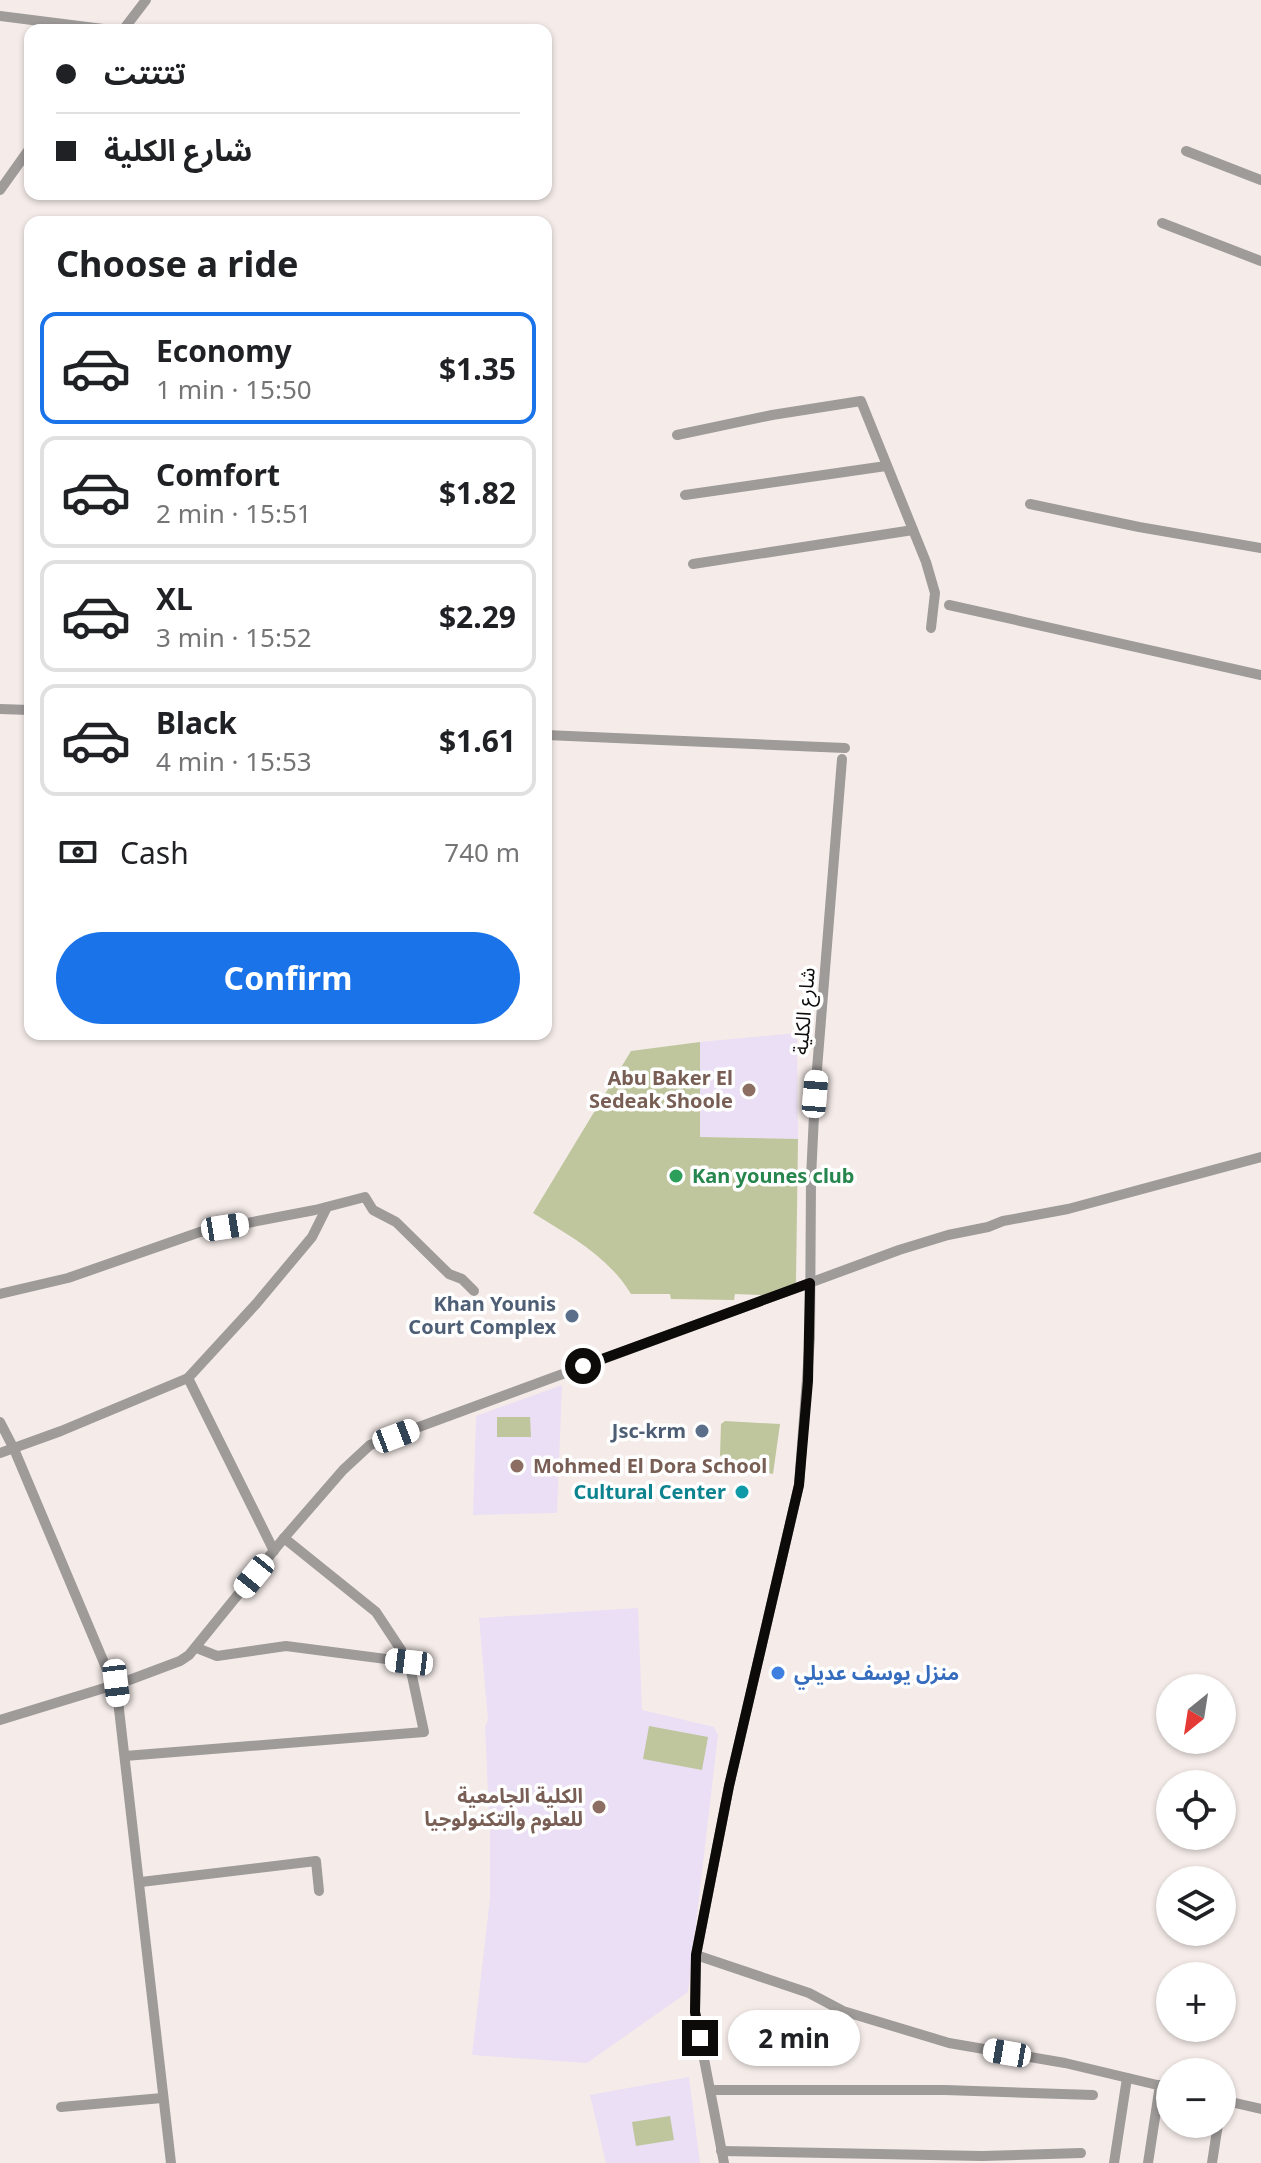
<!DOCTYPE html>
<html lang="en">
<head>
<meta charset="utf-8">
<style>
	:root { --surface:#fff; --page:#f6f6f6; --text:#202124; --muted:#757577; --line:#e0e0e0; --accent:#1a73e8 }
	body { margin:0; font-family:"Noto Sans","Noto Sans Arabic",sans-serif; background:var(--page); color:var(--text); height:100vh; display:flex; flex-direction:column; font-size:30px; white-space:nowrap }
	* { box-sizing:border-box; margin:0 }
	p { font-size:26px; color:var(--muted) }
	.icon { flex:none; width:44px; height:44px; fill:none; stroke:currentColor; stroke-width:2; stroke-linecap:round; stroke-linejoin:round }
	.map { position:relative; flex:1; overflow:hidden }
	.side { position:absolute; left:24px; top:216px; width:528px; height:824px; display:flex; flex-direction:column; background:var(--surface); border-radius:16px; box-shadow:0 2px 6px #0004 }
	.side>* { flex:none }
	.banner { position:absolute; left:24px; top:24px; width:528px; height:176px; border-radius:16px; box-shadow:0 2px 6px #0004; display:grid; align-content:center; height:176px; padding:0 32px; background:var(--surface) }
	.needle { width:52px; rotate:210deg }
	.buttons { position:absolute; left:1156px; top:1674px; display:grid; gap:16px }
	.buttons a { display:grid; place-items:center; width:80px; height:80px; border-radius:50%; background:var(--surface); box-shadow:0 2px 6px #0004; font-size:40px }
	.end { position:absolute; width:36px; height:36px; margin:-18px; border:10px solid #0d0b0a; background:#fff; box-shadow:0 0 0 4px #fff }
	.from { border-radius:50% }
	.bubble { position:absolute; height:56px; border-radius:28px; background:var(--surface); box-shadow:0 2px 6px #0004; font-size:26px; font-weight:700; line-height:56px; text-align:center }
	.car { position:absolute; width:24px; height:48px; margin:-24px -12px; border-radius:10px; box-shadow:0 0 6px 2px #0007; background:linear-gradient(#fff 24%,#345 0 40%,#fff 0 76%,#345 0 86%,#fff 0) }
	.banner b { display:flex; align-items:center; gap:28px; height:76px; font-size:30px }
	.banner b+b { border-top:2px solid var(--line) }
	.banner i { width:20px; height:20px; background:var(--text) }
	ul { padding:0; list-style:none }
	li { display:flex; align-items:center; gap:24px; height:112px; margin:0 16px 12px; padding:0 16px; border:4px solid var(--line); border-radius:16px }
	li div { flex:1 }
	li b { display:block; font-size:30px }
	li em { font-style:normal; font-weight:700 }
	li.current { border-color:var(--accent) }
	li>.icon { width:72px; height:72px; stroke-width:1.5 }
	h2 { padding:0 32px; font-size:36px; line-height:96px }
	.pay { display:flex; align-items:center; gap:20px; height:88px; padding:0 32px; font-size:30px }
	.pay p { margin-inline-start:auto }
	.primary-button { display:flex; gap:16px; margin-top:auto; padding:16px 32px }
	.primary-button a { flex:1; height:92px; border-radius:48px; background:var(--accent); color:#fff; font-size:32px; font-weight:700; line-height:92px; text-align:center }
	.map>svg:first-child { display:block }
</style>
</head>
<body>
<div class="map">
<svg width="1261" height="2163" viewBox="0 0 1261 2163">
	<rect width="100%" height="100%" fill="#f5ece9"/>
	<g fill="#eadff4">
		<path d="M 797,1033 L 798,1139 L 700,1137 L 700,1042 Z"/>
		<path d="M 562,1385 L 557,1513 L 473,1515 L 476,1416 Z"/>
		<path d="M 638,1608 L 642,1710 L 714,1727 L 718,1735 L 688,1992 L 587,2063 L 472,2055 L 490,1898 L 490,1836 L 485,1727 L 488,1720 L 479,1618 Z"/>
		<path d="M 689,2077 L 700,2163 L 606,2163 L 590,2095 Z"/>
	</g>
	<g fill="#bfc69d">
		<path d="M 700,1042 L 700,1137 L 798,1139 L 796,1282 C 782,1300 756,1294 735,1294 L 734,1300 L 671,1299 L 670,1294 L 631,1294 C 608,1256 570,1236 533,1213 L 631,1051 Z"/>
		<path d="M 497,1417 L 530,1417 L 531,1437 L 497,1437 Z"/>
		<path d="M 725,1421 L 780,1424 L 773,1474 L 727,1464 L 720,1455 L 721,1424 Z"/>
		<path d="M 649,1726 L 708,1737 L 702,1770 L 643,1759 Z"/>
		<path d="M 670,2116 L 674,2140 L 636,2146 L 632,2122 Z"/>
	</g>
	<g fill="none" stroke-linecap="round" stroke-linejoin="round">
		<g stroke="#9e9b99" stroke-width="10">
			<path d="M 0,16 L 111,30"/>
			<path d="M 123,30 L 146,0"/>
			<path d="M 1186,151 L 1261,180"/>
			<path d="M 0,190 L 30,148"/>
			<path d="M 1162,223 L 1261,261"/>
			<path d="M 677,435 L 772,415 L 861,401 L 926,562 L 935,593 L 931,628"/>
			<path d="M 685,495 L 886,466"/>
			<path d="M 1030,504 L 1139,527 L 1261,548"/>
			<path d="M 693,564 L 913,530"/>
			<path d="M 949,605 L 1261,675"/>
			<path d="M 0,709 L 30,710"/>
			<path d="M 546,735 L 845,748"/>
			<path d="M 0,1294 L 68,1278 L 200,1232 L 315,1210 L 365,1197 L 373,1210 L 396,1222 L 449,1274 L 462,1279 L 474,1291"/>
			<path d="M 188,1378 L 274,1551"/>
			<path d="M 0,1422 L 14,1449 L 113,1684"/>
			<path d="M 0,1453 L 61,1431 L 188,1378 L 256,1304 L 312,1237 L 327,1207"/>
			<path d="M 197,1648 L 217,1656 L 286,1646 L 409,1662"/>
			<path d="M 116,1683 L 171,2163"/>
			<path d="M 0,1720 L 124,1682 L 180,1661 L 189,1655 L 284,1538 L 343,1470 L 370,1445 L 899,1250 L 948,1235 L 988,1227 L 1003,1221 L 1068,1209 L 1261,1157"/>
			<path d="M 125,1756 L 424,1732 L 409,1662 L 376,1612 L 284,1538"/>
			<path d="M 141,1882 L 316,1861 L 319,1891"/>
			<path d="M 696,1955 L 809,1993 L 843,2011 L 949,2043 L 1065,2063 L 1170,2088"/>
			<path d="M 711,2090 L 945,2090 L 1093,2095"/>
			<path d="M 1222,2100 L 1261,2109"/>
			<path d="M 61,2107 L 162,2098"/>
			<path d="M 721,2151 L 982,2156 L 1081,2153"/>
			<path d="M 724,2163 L 695,2012 L 696,1955 L 729,1786 L 799,1485 L 810,1338 L 811,1178 L 815,1094 L 842,759"/>
			<path d="M 1114,2163 L 1127,2078"/>
			<path d="M 1148,2163 L 1160,2085"/>
			<path d="M 1212,2163 L 1218,2124"/>
		</g>
	</g>
	<g fill="none" stroke-linecap="round" stroke-linejoin="round">
		<path stroke="#0d0b0a" stroke-width="10" d="M 583,1366 L 810,1283 L 808,1381 L 799,1485 L 729,1786 L 696,1955 L 695,2012 L 700,2038"/>
	</g>
	<g fill="#8d6e63" stroke="#fff" stroke-width="3">
		<circle cx="749" cy="1090" r="8"/>
		<circle cx="517" cy="1466" r="8"/>
		<circle cx="599" cy="1807" r="8"/>
	</g>
	<circle fill="#2e9e5b" stroke="#fff" stroke-width="3" cx="676" cy="1176" r="8"/>
	<g fill="#5c6f8a" stroke="#fff" stroke-width="3">
		<circle cx="572" cy="1316" r="8"/>
		<circle cx="702" cy="1431" r="8"/>
	</g>
	<circle fill="#0f9aa8" stroke="#fff" stroke-width="3" cx="742" cy="1492" r="8"/>
	<circle fill="#3f7fe0" stroke="#fff" stroke-width="3" cx="778" cy="1673" r="8"/>
	<g text-anchor="middle" stroke-width="7" stroke-linejoin="round" paint-order="stroke">
		<g font-size="20" fill="#0d0b0a" stroke="#fff">
			<text transform="translate(804 1011) rotate(-85)" y="7">شارع الكلية</text>
		</g>
		<g font-size="20" font-weight="bold" fill="#785e54" stroke="#fff" text-anchor="end">
			<text x="733" y="1085">Abu Baker El<tspan x="733" dy="23">Sedeak Shoole</tspan></text>
			<text x="533" y="1473" text-anchor="start">Mohmed El Dora School</text>
			<text x="583" y="1803">الكلية الجامعية<tspan x="583" dy="23">للعلوم والتكنولوجيا</tspan></text>
		</g>
		<g font-size="20" font-weight="bold" fill="#27864d" stroke="#fff" text-anchor="start">
			<text x="692" y="1183">Kan younes club</text>
		</g>
		<g font-size="20" font-weight="bold" fill="#4e5e75" stroke="#fff" text-anchor="end">
			<text x="556" y="1311">Khan Younis<tspan x="556" dy="23">Court Complex</tspan></text>
			<text x="686" y="1438">Jsc-krm</text>
		</g>
		<g font-size="20" font-weight="bold" fill="#0d838f" stroke="#fff" text-anchor="end">
			<text x="726" y="1499">Cultural Center</text>
		</g>
		<g font-size="20" font-weight="bold" fill="#366cbe" stroke="#fff" text-anchor="start">
			<text x="794" y="1680">منزل يوسف عديلي</text>
		</g>
	</g>
</svg>
<div class="buttons">
<a><svg class="needle" viewBox="-14 -14 28 28"><path d="M0-13l5 13h-10z" fill="#e53935"/><path d="M0 13l5-13h-10z" fill="#757577"/></svg></a>
<a><svg class="icon" aria-label="locate" viewBox="0 0 24 24"><circle cx="12" cy="12" r="6"/><path d="M12 2v4M12 18v4M2 12h4M18 12h4"/></svg></a>
<a><svg class="icon" aria-label="layers" viewBox="0 0 24 24"><path d="M12 4l9 5-9 5-9-5zM3 14l9 5 9-5"/></svg></a>
<a>+</a>
<a>−</a>
</div>
<i class="end from" style="left:583px;top:1366px"></i>
<i class="end" style="left:700px;top:2038px"></i>
<div class="bubble" style="left:728px;top:2010px;width:132px">2 min</div>
<i class="car" style="left:815px;top:1094px;rotate:5deg"></i>
<i class="car" style="left:225px;top:1227px;rotate:81deg"></i>
<i class="car" style="left:396px;top:1436px;rotate:69deg"></i>
<i class="car" style="left:254px;top:1576px;rotate:219deg"></i>
<i class="car" style="left:409px;top:1662px;rotate:277deg"></i>
<i class="car" style="left:116px;top:1683px;rotate:173deg"></i>
<i class="car" style="left:1007px;top:2053px;rotate:280deg"></i>
<div class="banner">
<b><i class="from"></i>تتتتت</b>
<b><i></i>شارع الكلية</b>
</div>
<section class="side">
<h2>Choose a ride</h2>
<ul>
<li class="current"><svg class="icon" aria-label="car" viewBox="0 0 24 24"><path d="M5 17H2v-5l4-1 3-4h7l3 4 3 1v5h-3M9 17h6M6 11h13"/><circle cx="7" cy="17" r="2"/><circle cx="17" cy="17" r="2"/></svg><div><b>Economy</b><p>1 min · 15:50</p></div><em>$1.35</em></li>
<li><svg class="icon" aria-label="car" viewBox="0 0 24 24"><path d="M5 17H2v-5l4-1 3-4h7l3 4 3 1v5h-3M9 17h6M6 11h13"/><circle cx="7" cy="17" r="2"/><circle cx="17" cy="17" r="2"/></svg><div><b>Comfort</b><p>2 min · 15:51</p></div><em>$1.82</em></li>
<li><svg class="icon" aria-label="car" viewBox="0 0 24 24"><path d="M5 17H2v-5l4-1 3-4h7l3 4 3 1v5h-3M9 17h6M6 11h13"/><circle cx="7" cy="17" r="2"/><circle cx="17" cy="17" r="2"/></svg><div><b>XL</b><p>3 min · 15:52</p></div><em>$2.29</em></li>
<li><svg class="icon" aria-label="car" viewBox="0 0 24 24"><path d="M5 17H2v-5l4-1 3-4h7l3 4 3 1v5h-3M9 17h6M6 11h13"/><circle cx="7" cy="17" r="2"/><circle cx="17" cy="17" r="2"/></svg><div><b>Black</b><p>4 min · 15:53</p></div><em>$1.61</em></li>
</ul>
<div class="pay"><svg class="icon" aria-label="cash" viewBox="0 0 24 24"><path d="M3 7h18v10H3z"/><circle cx="12" cy="12" r="2"/></svg>Cash<p>740 m</p></div>
<div class="primary-button"><a>Confirm</a></div>
</section>
</div>
</body>
</html>
